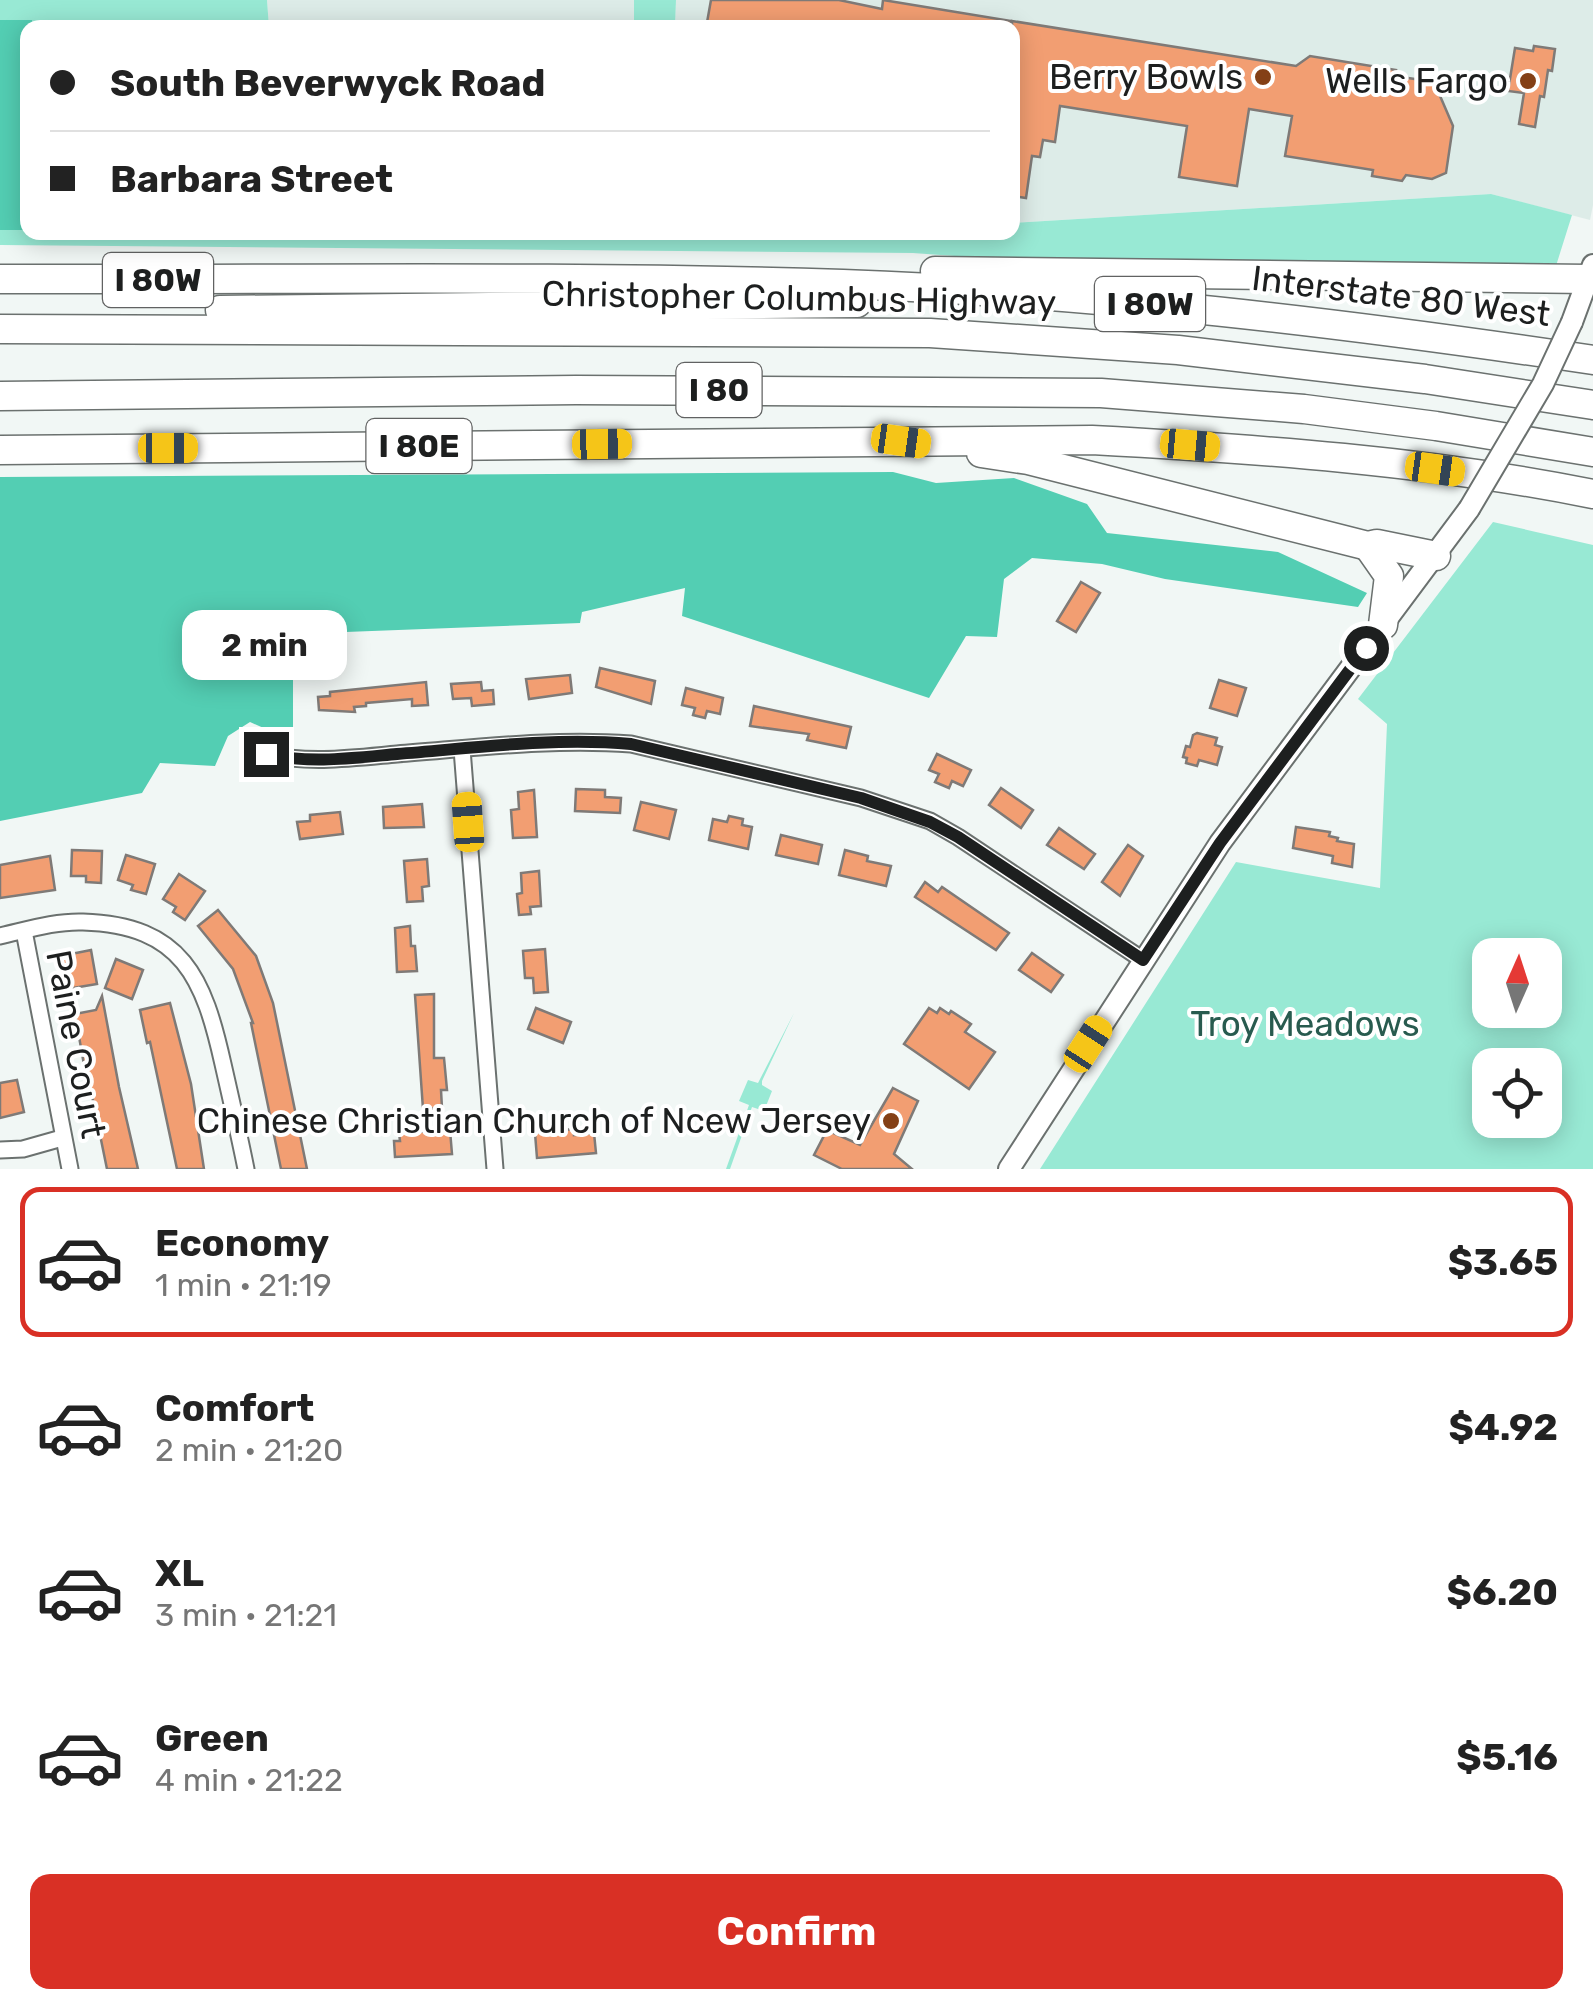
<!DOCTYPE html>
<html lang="en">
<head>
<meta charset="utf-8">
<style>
	:root { --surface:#fff; --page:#f6f6f6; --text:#222; --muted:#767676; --line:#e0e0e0; --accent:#d93025 }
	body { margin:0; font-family:Rubik,sans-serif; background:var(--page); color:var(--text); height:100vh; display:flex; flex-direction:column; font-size:38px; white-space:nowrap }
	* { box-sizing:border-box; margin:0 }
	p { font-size:32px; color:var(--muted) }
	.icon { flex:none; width:55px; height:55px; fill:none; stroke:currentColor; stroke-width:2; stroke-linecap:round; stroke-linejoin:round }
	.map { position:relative; height:1169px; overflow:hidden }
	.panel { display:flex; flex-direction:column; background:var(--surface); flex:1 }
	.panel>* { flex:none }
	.top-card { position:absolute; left:20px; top:20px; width:1000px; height:220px; border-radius:20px; box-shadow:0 5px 25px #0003; display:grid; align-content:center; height:220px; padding:0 30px; background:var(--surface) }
	.needle { width:65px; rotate:3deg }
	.controls { position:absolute; left:1472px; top:938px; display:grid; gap:20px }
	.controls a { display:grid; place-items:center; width:90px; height:90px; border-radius:20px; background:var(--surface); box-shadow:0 5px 25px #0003; font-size:50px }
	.end { position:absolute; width:45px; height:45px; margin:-22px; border:12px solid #1d1f1f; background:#fff; box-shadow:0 0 0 5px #fff }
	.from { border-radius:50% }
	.bubble { position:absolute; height:70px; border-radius:20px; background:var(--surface); box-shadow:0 5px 25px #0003; font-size:32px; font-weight:700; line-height:70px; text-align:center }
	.car { position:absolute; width:30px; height:60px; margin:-30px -15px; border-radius:12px; box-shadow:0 0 8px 2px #0007; background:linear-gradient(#f5c518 24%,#345 0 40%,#f5c518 0 76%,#345 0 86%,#f5c518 0) }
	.top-card b { display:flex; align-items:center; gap:35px; height:95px; font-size:38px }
	.top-card b+b { border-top:2px solid var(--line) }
	.top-card i { width:25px; height:25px; background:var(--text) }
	ul { padding:18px 0 0; list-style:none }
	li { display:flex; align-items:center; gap:30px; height:150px; margin:0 20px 15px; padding:0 10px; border:5px solid transparent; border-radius:20px }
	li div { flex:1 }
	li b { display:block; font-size:38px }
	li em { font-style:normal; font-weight:700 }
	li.active { border-color:var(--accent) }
	li>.icon { width:90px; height:90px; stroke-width:1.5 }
	.primary-button { display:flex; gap:20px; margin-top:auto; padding:20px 30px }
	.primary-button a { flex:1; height:115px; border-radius:20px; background:var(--accent); color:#fff; font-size:40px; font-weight:700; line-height:115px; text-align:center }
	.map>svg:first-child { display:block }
</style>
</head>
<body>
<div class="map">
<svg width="1593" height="1169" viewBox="0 0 1593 1169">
	<rect width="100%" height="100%" fill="#f1f7f5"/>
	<g fill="#ddece8">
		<path d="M 267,0 L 634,0 L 634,27 L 269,27 Z"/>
		<path d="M 676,0 L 1593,0 L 1593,205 L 1590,220 L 1491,194 L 1013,223 L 1012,28 L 675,28 Z"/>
	</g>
	<g fill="#98e9d4" fill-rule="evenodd">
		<path d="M 0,0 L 267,0 L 269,27 L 28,28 L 28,232 L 1012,232 L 1013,223 L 1491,194 L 1572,215 L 1555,269 L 1106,267 L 913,253 L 0,245 Z"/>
		<path d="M 634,0 L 676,0 L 675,27 L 634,27 Z"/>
		<path d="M 1493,522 L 1593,545 L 1593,1169 L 1040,1169 L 1236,862 L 1380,888 L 1387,724 L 1358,699 ZM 1490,955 L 1545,955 L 1545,1010 L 1490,1010 ZM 1545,1065 L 1545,1120 L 1490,1120 L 1490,1065 Z"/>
		<path d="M 794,1013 L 762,1081 L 762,1085 L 772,1091 L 764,1111 L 752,1107 L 730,1169 L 726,1169 L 749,1105 L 739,1101 L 748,1080 L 758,1083 Z"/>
	</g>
	<g fill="#53ceb3">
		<path d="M 0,20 L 32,20 L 33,27 L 28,28 L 27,230 L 0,230 Z"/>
		<path d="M 893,472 L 936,483 L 1014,478 L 1087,504 L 1107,533 L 1278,552 L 1367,593 L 1358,607 L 1165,579 L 1102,564 L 1032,558 L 1004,579 L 997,637 L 966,636 L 929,698 L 682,616 L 685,588 L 582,612 L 580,623 L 293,634 L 293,741 L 250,722 L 228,736 L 215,766 L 160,763 L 142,793 L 0,821 L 0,477 Z"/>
	</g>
	<g fill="#f29e72" stroke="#7f7a77" stroke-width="2.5">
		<path d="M 711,0 L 839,0 L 882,9 L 883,0 L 1011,21 L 1010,28 L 706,28 Z"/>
		<path d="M 1012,21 L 1296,66 L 1310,56 L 1396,70 L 1395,76 L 1434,82 L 1453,126 L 1446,173 L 1432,179 L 1406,175 L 1402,181 L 1372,176 L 1373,170 L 1285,156 L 1292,116 L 1249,109 L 1237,186 L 1179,177 L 1187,126 L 1060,106 L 1055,142 L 1043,140 L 1040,157 L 1032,156 L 1026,198 L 1012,196 Z"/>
		<path d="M 1534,46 L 1555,49 L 1552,71 L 1548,70 L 1544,97 L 1540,96 L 1535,127 L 1519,124 L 1524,93 L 1508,91 L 1515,48 L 1533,51 Z"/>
		<path d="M 1081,582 L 1100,593 L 1076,632 L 1057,621 Z"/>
		<path d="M 600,668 L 655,681 L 651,704 L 596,687 Z"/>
		<path d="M 570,675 L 572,693 L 529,699 L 526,679 Z"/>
		<path d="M 1219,680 L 1246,688 L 1237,716 L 1210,708 Z"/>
		<path d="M 426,682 L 428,705 L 412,706 L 412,699 L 366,703 L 366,706 L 354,707 L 355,712 L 319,710 L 318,697 L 330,696 L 330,692 Z"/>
		<path d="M 481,682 L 482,691 L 493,690 L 494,704 L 472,706 L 471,698 L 453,699 L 451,684 Z"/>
		<path d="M 686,688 L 723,698 L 720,714 L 707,711 L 705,718 L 693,715 L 695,708 L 682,705 Z"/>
		<path d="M 754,706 L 851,727 L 846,748 L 807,740 L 809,734 L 750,726 Z"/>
		<path d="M 1197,733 L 1217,738 L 1215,745 L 1222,747 L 1217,765 L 1199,760 L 1197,766 L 1186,763 L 1187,758 L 1183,757 L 1186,746 L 1190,747 L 1193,735 Z"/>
		<path d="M 937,754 L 971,770 L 963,786 L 952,781 L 949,788 L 935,782 L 939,774 L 929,770 Z"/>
		<path d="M 1001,788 L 1033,810 L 1021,828 L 989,805 Z"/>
		<path d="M 576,789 L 605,790 L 605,797 L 621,798 L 620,813 L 575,811 Z"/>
		<path d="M 534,790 L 537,837 L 513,838 L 511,810 L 519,809 L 518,792 Z"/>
		<path d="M 641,802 L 676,810 L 669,839 L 634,830 Z"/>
		<path d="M 422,804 L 424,827 L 384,828 L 383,807 Z"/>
		<path d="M 340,812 L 343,834 L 300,839 L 297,822 L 310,821 L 310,815 Z"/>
		<path d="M 729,816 L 743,819 L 742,825 L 752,827 L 748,849 L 709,840 L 713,819 L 727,822 Z"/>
		<path d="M 1296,827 L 1330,832 L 1329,836 L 1338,838 L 1337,841 L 1354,844 L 1352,867 L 1332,863 L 1333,856 L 1293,848 Z"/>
		<path d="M 1059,828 L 1095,854 L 1084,869 L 1047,845 Z"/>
		<path d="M 781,835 L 822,845 L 818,864 L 776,855 Z"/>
		<path d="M 1128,845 L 1143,856 L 1120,896 L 1102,882 Z"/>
		<path d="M 72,850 L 102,851 L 101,883 L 86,882 L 86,876 L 71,876 Z"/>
		<path d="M 845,850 L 868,856 L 867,861 L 891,866 L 886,886 L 839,875 Z"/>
		<path d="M 126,855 L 155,864 L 146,894 L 131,890 L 133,885 L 118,880 Z"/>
		<path d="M 50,856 L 55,890 L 0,898 L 0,865 Z"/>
		<path d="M 427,859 L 429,886 L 422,887 L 423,901 L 407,902 L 404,861 Z"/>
		<path d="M 539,871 L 541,906 L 530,907 L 531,914 L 519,915 L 517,894 L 522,893 L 521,873 Z"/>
		<path d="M 179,874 L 205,891 L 185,920 L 173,912 L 176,907 L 163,899 Z"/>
		<path d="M 925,882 L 938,892 L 942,887 L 1009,933 L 996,950 L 915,897 Z"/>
		<path d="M 218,910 L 256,956 L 273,1003 L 307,1169 L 281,1169 L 251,1023 L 253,1023 L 233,969 L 198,926 Z"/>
		<path d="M 410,926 L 411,946 L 415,946 L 417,971 L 397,972 L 395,928 Z"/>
		<path d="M 545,949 L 548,992 L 534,993 L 533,978 L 525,978 L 523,951 Z"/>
		<path d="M 91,950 L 97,984 L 67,989 L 61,956 Z"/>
		<path d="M 1032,953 L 1063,975 L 1051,992 L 1019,970 Z"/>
		<path d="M 116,959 L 143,970 L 132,999 L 105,988 Z"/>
		<path d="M 434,994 L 434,1058 L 444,1058 L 447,1090 L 441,1090 L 442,1108 L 423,1109 L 415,995 Z"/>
		<path d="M 102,996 L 119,1087 L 138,1169 L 107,1169 L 89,1081 L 87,1082 L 75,1014 L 96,1010 Z"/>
		<path d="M 170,1003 L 191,1084 L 204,1169 L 177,1169 L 150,1042 L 147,1043 L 140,1010 Z"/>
		<path d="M 536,1008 L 571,1022 L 563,1043 L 528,1029 Z"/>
		<path d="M 929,1008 L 937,1013 L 940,1008 L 949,1014 L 951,1011 L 971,1024 L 965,1032 L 995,1052 L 969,1089 L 904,1044 Z"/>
		<path d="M 17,1080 L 24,1112 L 0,1118 L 0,1083 Z"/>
		<path d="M 893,1088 L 918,1101 L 894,1154 L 912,1169 L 842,1169 L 814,1155 L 827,1130 L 860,1145 Z"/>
		<path d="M 574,1129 L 574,1135 L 594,1133 L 596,1153 L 537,1158 L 535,1133 Z"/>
		<path d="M 450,1130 L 452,1154 L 395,1157 L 394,1141 L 400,1141 L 399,1133 Z"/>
	</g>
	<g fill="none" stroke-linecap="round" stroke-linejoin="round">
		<g stroke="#6b716f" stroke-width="19">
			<g id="minor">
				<path d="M 462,749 L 495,1169"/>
				<path d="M 266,754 C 309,764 353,758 397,754 C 475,748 553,738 631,744 L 861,798 L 930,821 L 958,837 L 1143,960"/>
				<path d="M 24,931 L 70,1169"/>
				<path d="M 0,936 C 27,930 55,921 83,922 C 183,925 204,979 223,1064 C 231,1099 239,1134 246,1169"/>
				<path d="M 0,1150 L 23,1149 L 62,1138"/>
			</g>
		</g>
		<g stroke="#6b716f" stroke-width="24">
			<g id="secondary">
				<path d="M 1572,322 L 1593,265"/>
				<path d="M 1009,1169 L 1220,843 L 1469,509"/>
			</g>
		</g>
		<g stroke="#6b716f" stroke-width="31">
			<g id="motorway">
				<path d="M 935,271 L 1589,279"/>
				<path d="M 0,279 C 281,280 562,275 843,284 C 1094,293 1344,323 1593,360"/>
				<path d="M 220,310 L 857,303"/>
				<path d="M 0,329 L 930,333 L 1178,350 L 1425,379 L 1593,405"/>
				<path d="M 0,396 L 576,390 L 1101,393 L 1304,409 L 1436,426 L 1593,452"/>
				<path d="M 0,450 L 1092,440 C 1259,449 1429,461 1593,494"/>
				<path d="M 981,453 L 1028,460 L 1368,546 L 1377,544 L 1436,556"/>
				<path d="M 1368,546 L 1389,576 L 1383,625"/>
			</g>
		</g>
		<use href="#minor" stroke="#fff" stroke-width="15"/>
		<use href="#secondary" stroke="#fff" stroke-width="20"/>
		<use href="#motorway" stroke="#fff" stroke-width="28"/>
		<g stroke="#6b716f" stroke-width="24" stroke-linecap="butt">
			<path id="secondary-bridge" d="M 1469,509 L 1543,384 L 1572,322"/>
		</g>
		<use href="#secondary-bridge" stroke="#fff" stroke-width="20"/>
	</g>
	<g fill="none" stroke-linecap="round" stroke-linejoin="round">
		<path stroke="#1d1f1f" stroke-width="12" d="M 266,754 C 309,764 353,758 397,754 C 475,748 553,737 631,744 L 861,798 L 930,822 L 958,837 L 1143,960 L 1220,843 L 1366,648"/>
	</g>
	<g fill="#844016" stroke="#fff" stroke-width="4">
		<circle cx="1263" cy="77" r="10"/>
		<circle cx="1528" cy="81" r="10"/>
		<circle cx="891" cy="1121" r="10"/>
	</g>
	<g text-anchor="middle" stroke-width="8" stroke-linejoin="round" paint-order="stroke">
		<g fill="#fff" stroke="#616262" stroke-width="2.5">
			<rect x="103" y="253" width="110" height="54" rx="8"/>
			<rect x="1095" y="277" width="110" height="54" rx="8"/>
			<rect x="676.5" y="363" width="85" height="54" rx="8"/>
			<rect x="366.5" y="419" width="105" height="54" rx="8"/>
		</g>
		<g font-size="32" font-weight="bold" fill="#1d1f1f">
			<text x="158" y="291">I 80W</text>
			<text x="1150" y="315">I 80W</text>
			<text x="719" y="401">I 80</text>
			<text x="419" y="457">I 80E</text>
		</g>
		<g font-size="35" fill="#1d1f1f" stroke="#fff" text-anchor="end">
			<text x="1243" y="89">Berry Bowls</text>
			<text x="1508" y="93">Wells Fargo</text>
			<text x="871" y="1133">Chinese Christian Church of Ncew Jersey</text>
		</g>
		<g font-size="35" fill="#1d1f1f" stroke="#fff">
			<text transform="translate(1401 296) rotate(7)" y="12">Interstate 80 West</text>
			<text transform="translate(799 298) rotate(1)" y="12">Christopher Columbus Highway</text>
			<text transform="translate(76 1044) rotate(79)" y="12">Paine Court</text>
		</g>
		<g font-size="35" fill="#285b4f" stroke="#fff">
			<text x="1305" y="1036">Troy Meadows</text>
		</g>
	</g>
</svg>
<div class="controls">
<a><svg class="needle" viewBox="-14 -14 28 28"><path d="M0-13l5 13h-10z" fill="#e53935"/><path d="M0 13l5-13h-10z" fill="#767676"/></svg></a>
<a><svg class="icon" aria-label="locate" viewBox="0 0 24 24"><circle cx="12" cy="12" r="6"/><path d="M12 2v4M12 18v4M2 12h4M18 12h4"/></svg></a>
</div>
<i class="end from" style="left:1366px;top:648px"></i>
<i class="end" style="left:266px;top:754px"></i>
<div class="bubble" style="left:182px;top:610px;width:165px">2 min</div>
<i class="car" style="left:901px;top:441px;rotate:98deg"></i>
<i class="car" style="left:602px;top:444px;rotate:89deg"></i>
<i class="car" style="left:1190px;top:445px;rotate:95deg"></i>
<i class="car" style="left:168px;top:448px;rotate:90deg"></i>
<i class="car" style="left:1435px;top:469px;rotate:98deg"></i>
<i class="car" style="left:468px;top:822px;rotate:356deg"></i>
<i class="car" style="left:1088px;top:1044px;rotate:33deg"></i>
<div class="top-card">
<b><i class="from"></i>South Beverwyck Road</b>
<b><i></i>Barbara Street</b>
</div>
</div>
<section class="panel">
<ul>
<li class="active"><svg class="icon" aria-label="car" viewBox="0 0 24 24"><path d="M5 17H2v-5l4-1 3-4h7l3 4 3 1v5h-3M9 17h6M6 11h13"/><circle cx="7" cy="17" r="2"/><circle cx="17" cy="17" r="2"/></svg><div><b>Economy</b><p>1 min · 21:19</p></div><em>$3.65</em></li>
<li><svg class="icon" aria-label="car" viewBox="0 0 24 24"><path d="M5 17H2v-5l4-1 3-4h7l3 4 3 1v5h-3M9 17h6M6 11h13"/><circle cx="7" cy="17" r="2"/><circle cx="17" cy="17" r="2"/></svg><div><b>Comfort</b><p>2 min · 21:20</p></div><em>$4.92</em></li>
<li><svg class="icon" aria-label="car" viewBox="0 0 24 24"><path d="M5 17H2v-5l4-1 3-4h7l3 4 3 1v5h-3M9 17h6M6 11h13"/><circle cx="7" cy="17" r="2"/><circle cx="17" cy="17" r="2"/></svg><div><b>XL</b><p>3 min · 21:21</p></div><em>$6.20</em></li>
<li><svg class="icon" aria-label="car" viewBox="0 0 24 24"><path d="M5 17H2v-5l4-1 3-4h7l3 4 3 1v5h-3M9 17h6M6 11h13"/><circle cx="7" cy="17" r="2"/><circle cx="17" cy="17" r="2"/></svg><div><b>Green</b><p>4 min · 21:22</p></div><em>$5.16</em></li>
</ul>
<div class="primary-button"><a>Confirm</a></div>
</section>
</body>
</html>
